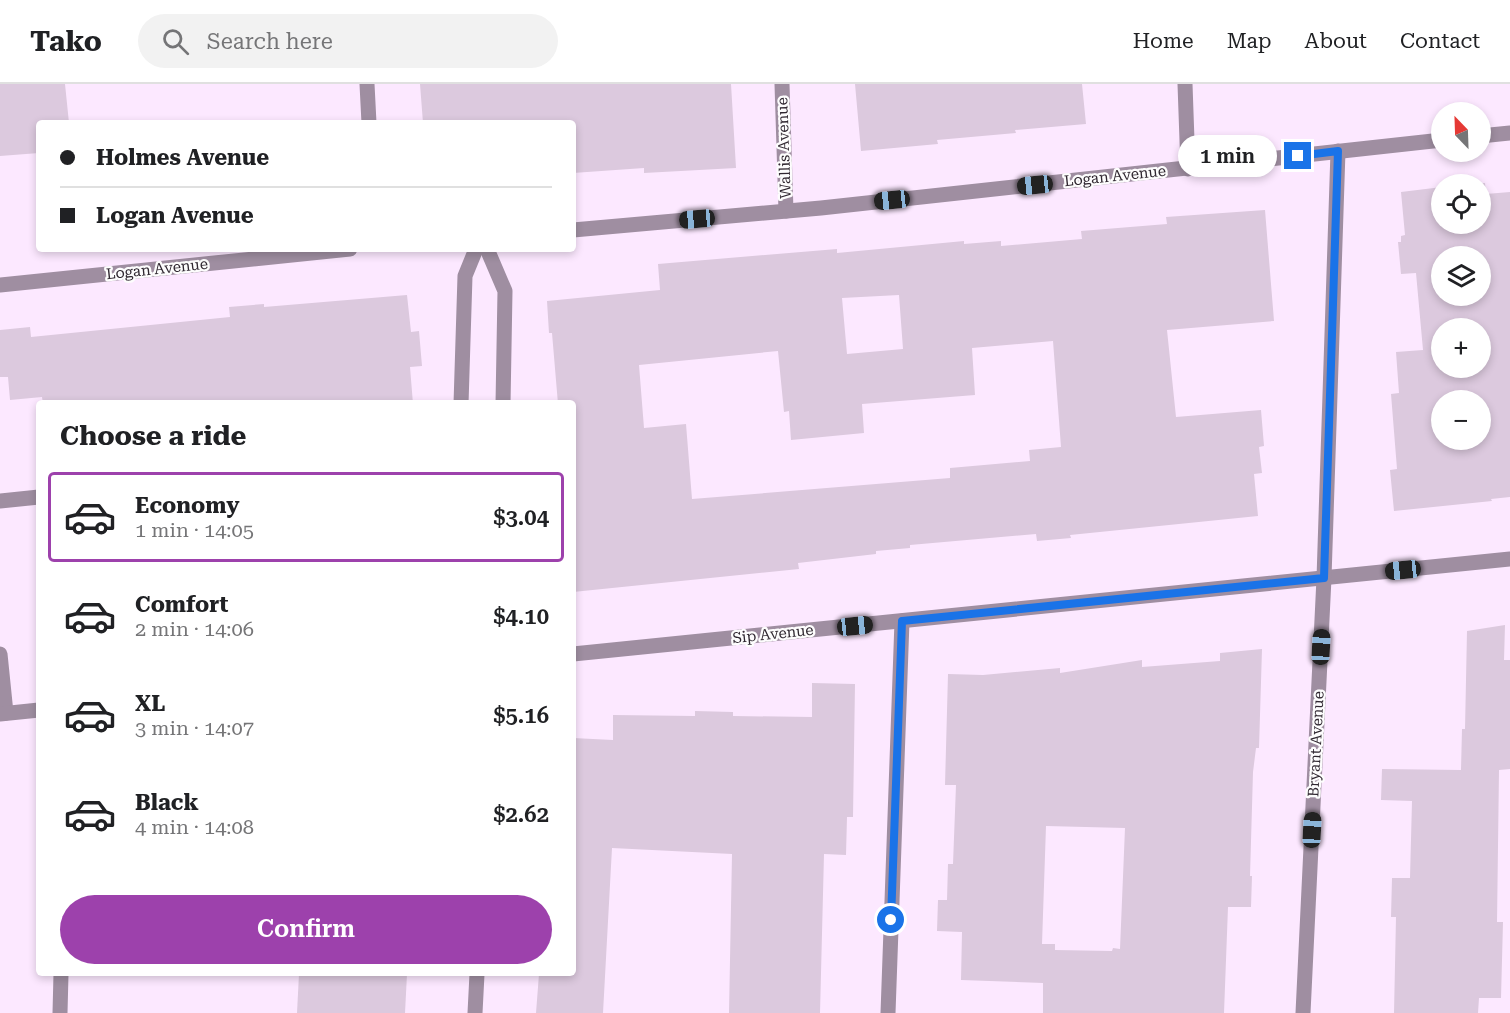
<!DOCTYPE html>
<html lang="en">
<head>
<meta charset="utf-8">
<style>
	:root { --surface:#fff; --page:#f2f2f2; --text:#202124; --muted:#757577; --line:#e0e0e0; --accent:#9d41ac }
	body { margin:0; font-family:"Roboto Serif",serif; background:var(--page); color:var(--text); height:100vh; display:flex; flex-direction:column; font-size:22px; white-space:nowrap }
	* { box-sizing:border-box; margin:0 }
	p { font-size:20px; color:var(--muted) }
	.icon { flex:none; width:33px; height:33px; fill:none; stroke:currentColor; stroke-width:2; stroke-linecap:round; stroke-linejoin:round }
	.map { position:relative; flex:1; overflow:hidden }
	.details { position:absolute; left:36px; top:316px; width:540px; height:576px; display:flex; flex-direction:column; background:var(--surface); border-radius:6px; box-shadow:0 3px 9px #0003 }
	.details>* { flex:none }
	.guide { position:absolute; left:36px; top:36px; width:540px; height:132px; border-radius:6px; box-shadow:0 3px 9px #0003; display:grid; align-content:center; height:132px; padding:0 24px; background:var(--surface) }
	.needle { width:39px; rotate:337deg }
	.tools { position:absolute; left:1431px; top:18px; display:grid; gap:12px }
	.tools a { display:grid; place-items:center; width:60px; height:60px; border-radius:50%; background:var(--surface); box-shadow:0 3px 9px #0003; font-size:30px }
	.end { position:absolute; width:27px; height:27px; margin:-14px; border:8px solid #1a73e8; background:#fff; box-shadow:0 0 0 3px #fff }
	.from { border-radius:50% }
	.bubble { position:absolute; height:42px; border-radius:21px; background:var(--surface); box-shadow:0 3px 9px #0003; font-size:20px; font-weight:600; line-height:42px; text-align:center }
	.car { position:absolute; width:18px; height:36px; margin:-18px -9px; border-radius:8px; box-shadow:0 0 4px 2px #0007; background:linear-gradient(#222 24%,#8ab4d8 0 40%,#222 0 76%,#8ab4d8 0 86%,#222 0) }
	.guide b { display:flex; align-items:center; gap:21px; height:57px; font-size:22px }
	.guide b+b { border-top:2px solid var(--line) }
	.guide i { width:15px; height:15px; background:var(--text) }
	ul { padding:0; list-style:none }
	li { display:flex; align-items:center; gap:18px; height:90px; margin:0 12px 9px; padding:0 12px; border:3px solid transparent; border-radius:6px }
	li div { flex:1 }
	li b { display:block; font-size:22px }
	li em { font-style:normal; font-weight:600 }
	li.on { border-color:var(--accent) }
	li>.icon { width:54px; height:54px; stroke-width:1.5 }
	h2 { padding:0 24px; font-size:27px; line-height:72px }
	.action { display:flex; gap:12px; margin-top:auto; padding:12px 24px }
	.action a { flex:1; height:69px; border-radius:36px; background:var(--accent); color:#fff; font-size:24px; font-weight:600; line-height:69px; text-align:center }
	header { display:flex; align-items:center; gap:36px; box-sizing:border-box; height:84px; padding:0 30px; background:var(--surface); border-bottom:2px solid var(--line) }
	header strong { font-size:28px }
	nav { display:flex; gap:33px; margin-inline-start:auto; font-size:21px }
	.search { width:420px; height:54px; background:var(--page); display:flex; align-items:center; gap:15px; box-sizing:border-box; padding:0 21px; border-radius:33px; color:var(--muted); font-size:22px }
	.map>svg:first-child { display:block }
</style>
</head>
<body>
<header>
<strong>Tako</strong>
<div class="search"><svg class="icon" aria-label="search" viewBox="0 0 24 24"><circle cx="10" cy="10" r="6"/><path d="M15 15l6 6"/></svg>Search here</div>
<nav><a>Home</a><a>Map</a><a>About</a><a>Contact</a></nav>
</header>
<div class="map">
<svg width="1510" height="929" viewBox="0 0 1510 929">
	<rect width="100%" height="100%" fill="#fce8ff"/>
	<g fill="#dcc9de" fill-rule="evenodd">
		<path d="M 0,0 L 65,0 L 69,39 L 39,39 L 39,69 L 0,72 Z"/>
		<path d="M 420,0 L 731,0 L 736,84 L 644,89 L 644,84 L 573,89 L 573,39 L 423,39 Z"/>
		<path d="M 855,0 L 1082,0 L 1086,40 L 1015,46 L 1016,49 L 937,56 L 938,60 L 861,67 Z"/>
		<path d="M 1485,99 L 1486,110 L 1510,108 L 1510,413 L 1491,415 L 1492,417 L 1394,427 L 1390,386 L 1397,385 L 1391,310 L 1399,309 L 1396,268 L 1423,266 L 1416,189 L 1401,190 L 1398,158 L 1401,158 L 1401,152 L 1405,151 L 1401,108 L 1442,103 L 1442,140 L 1480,140 L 1480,100 L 1469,100 ZM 1442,172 L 1480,172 L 1480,212 L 1442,212 ZM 1442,244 L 1480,244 L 1480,284 L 1442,284 ZM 1442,316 L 1480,316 L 1480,356 L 1442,356 Z"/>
		<path d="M 1265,126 L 1274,237 L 1167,246 L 1176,333 L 1261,326 L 1264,362 L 1259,363 L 1262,389 L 1254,390 L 1258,432 L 1070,451 L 1071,454 L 1037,457 L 1036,450 L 910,461 L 910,464 L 876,467 L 876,470 L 798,479 L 799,485 L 573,508 L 573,320 L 558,320 L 552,249 L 549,249 L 547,217 L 660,206 L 658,180 L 837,165 L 837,169 L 964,157 L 964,160 L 1001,157 L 1001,162 L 1082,155 L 1081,147 L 1167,140 L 1166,133 ZM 899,211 L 903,265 L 847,270 L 842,214 ZM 1053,257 L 1061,363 L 1029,366 L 1030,377 L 950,384 L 950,394 L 692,415 L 686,340 L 644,344 L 639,281 L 778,267 L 784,328 L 789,327 L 791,356 L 864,349 L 862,320 L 975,311 L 972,264 Z"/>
		<path d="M 407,211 L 411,248 L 419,247 L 422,282 L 410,283 L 413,320 L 43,320 L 42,313 L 10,316 L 8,293 L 0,293 L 0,246 L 30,243 L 31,253 L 230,233 L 229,223 L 264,220 L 264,223 Z"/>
		<path d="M 1505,541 L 1504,576 L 1510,576 L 1510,685 L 1499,686 L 1497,838 L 1503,838 L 1501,914 L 1479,914 L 1478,929 L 1394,929 L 1396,833 L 1391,833 L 1392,794 L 1410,794 L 1412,717 L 1381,716 L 1382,685 L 1461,686 L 1462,645 L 1465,645 L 1467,547 Z"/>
		<path d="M 1262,565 L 1259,664 L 1256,664 L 1253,688 L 1250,792 L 1252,792 L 1251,823 L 1228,823 L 1224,929 L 1043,929 L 1043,899 L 961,896 L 962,848 L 937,847 L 938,816 L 947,816 L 948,780 L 953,780 L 956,701 L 945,701 L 948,590 L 983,591 L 1060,584 L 1060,589 L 1142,576 L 1142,583 L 1220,577 L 1220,569 ZM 1046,742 L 1125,744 L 1120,865 L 1113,864 L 1112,867 L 1055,866 L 1055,860 L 1042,860 Z"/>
		<path d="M 812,599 L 855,600 L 853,733 L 847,733 L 846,771 L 824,770 L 820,929 L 729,929 L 732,770 L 612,764 L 603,929 L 536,929 L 539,890 L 573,890 L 573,654 L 613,656 L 613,631 L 695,632 L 695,627 L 733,628 L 733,632 L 812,633 Z"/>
		<path d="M 299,890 L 407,890 L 405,929 L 297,929 Z"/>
	</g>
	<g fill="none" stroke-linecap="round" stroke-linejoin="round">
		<g stroke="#9f8ea1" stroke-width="15">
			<path d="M 367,0 L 369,39"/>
			<path d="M 782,0 L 786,127"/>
			<path d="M 1185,0 L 1188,85"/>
			<path d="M 1480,52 L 1510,49"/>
			<path d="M 573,146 L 821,124 L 1442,56"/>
			<path d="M 487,165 L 505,207 L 503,320"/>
			<path d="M 0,201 L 350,165"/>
			<path d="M 461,320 L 465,192 L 476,165"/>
			<path d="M 0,417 L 39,413"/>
			<path d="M 0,570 L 6,629"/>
			<path d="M 573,570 L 1510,475"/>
			<path d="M 0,630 L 39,626"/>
			<path d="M 60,929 L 61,890"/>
			<path d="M 475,929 L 477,890"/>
			<path d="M 888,929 L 902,537"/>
			<path d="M 1303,929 L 1324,494 L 1338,67"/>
		</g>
	</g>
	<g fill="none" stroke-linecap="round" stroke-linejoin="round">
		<path stroke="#1a73e8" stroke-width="8" d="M 891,836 L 902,537 L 1324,494 L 1338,67 L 1298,72"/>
	</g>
	<g text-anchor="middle" stroke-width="4.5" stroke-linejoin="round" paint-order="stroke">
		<g font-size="15" fill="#2f2730" stroke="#fdfdfd">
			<text transform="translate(784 64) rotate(-92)" y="5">Wallis Avenue</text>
			<text transform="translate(1115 92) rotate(-6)" y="5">Logan Avenue</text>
			<text transform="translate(157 185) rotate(-6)" y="5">Logan Avenue</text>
			<text transform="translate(773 550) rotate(-6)" y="5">Sip Avenue</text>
			<text transform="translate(1316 660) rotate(-87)" y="5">Bryant Avenue</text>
		</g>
	</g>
</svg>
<div class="tools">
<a><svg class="needle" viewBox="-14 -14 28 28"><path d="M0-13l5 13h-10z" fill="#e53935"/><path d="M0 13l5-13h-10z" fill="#757577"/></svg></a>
<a><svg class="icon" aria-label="locate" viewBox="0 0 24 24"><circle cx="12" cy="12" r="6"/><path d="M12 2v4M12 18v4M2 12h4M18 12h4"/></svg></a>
<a><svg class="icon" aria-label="layers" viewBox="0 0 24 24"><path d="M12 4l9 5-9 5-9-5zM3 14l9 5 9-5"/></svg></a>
<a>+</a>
<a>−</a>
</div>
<i class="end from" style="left:891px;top:836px"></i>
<i class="end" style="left:1298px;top:72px"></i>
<div class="bubble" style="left:1178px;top:51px;width:99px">1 min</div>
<i class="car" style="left:1035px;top:101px;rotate:264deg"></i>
<i class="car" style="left:892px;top:116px;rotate:264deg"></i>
<i class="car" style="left:697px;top:135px;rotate:265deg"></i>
<i class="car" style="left:1403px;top:486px;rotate:264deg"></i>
<i class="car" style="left:855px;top:542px;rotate:84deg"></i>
<i class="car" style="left:1321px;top:563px;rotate:3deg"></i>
<i class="car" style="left:1312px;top:746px;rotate:3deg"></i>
<div class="guide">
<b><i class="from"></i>Holmes Avenue</b>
<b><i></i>Logan Avenue</b>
</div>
<section class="details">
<h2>Choose a ride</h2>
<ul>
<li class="on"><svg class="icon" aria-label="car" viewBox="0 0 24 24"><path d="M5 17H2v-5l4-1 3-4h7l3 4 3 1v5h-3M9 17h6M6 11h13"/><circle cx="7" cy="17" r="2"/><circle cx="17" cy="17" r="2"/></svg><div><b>Economy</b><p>1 min · 14:05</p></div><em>$3.04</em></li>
<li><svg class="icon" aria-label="car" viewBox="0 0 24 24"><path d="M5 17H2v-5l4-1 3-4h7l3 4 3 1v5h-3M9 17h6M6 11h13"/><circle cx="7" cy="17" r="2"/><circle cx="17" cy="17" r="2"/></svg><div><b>Comfort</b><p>2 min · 14:06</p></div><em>$4.10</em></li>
<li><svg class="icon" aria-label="car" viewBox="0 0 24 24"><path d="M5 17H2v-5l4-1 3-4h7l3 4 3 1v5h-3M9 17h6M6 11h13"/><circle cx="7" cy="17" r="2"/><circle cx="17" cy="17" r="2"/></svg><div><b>XL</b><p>3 min · 14:07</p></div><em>$5.16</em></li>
<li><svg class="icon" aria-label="car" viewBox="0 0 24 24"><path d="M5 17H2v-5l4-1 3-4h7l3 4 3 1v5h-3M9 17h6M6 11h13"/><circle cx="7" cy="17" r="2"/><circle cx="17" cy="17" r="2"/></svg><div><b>Black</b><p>4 min · 14:08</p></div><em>$2.62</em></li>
</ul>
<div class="action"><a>Confirm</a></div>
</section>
</div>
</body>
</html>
